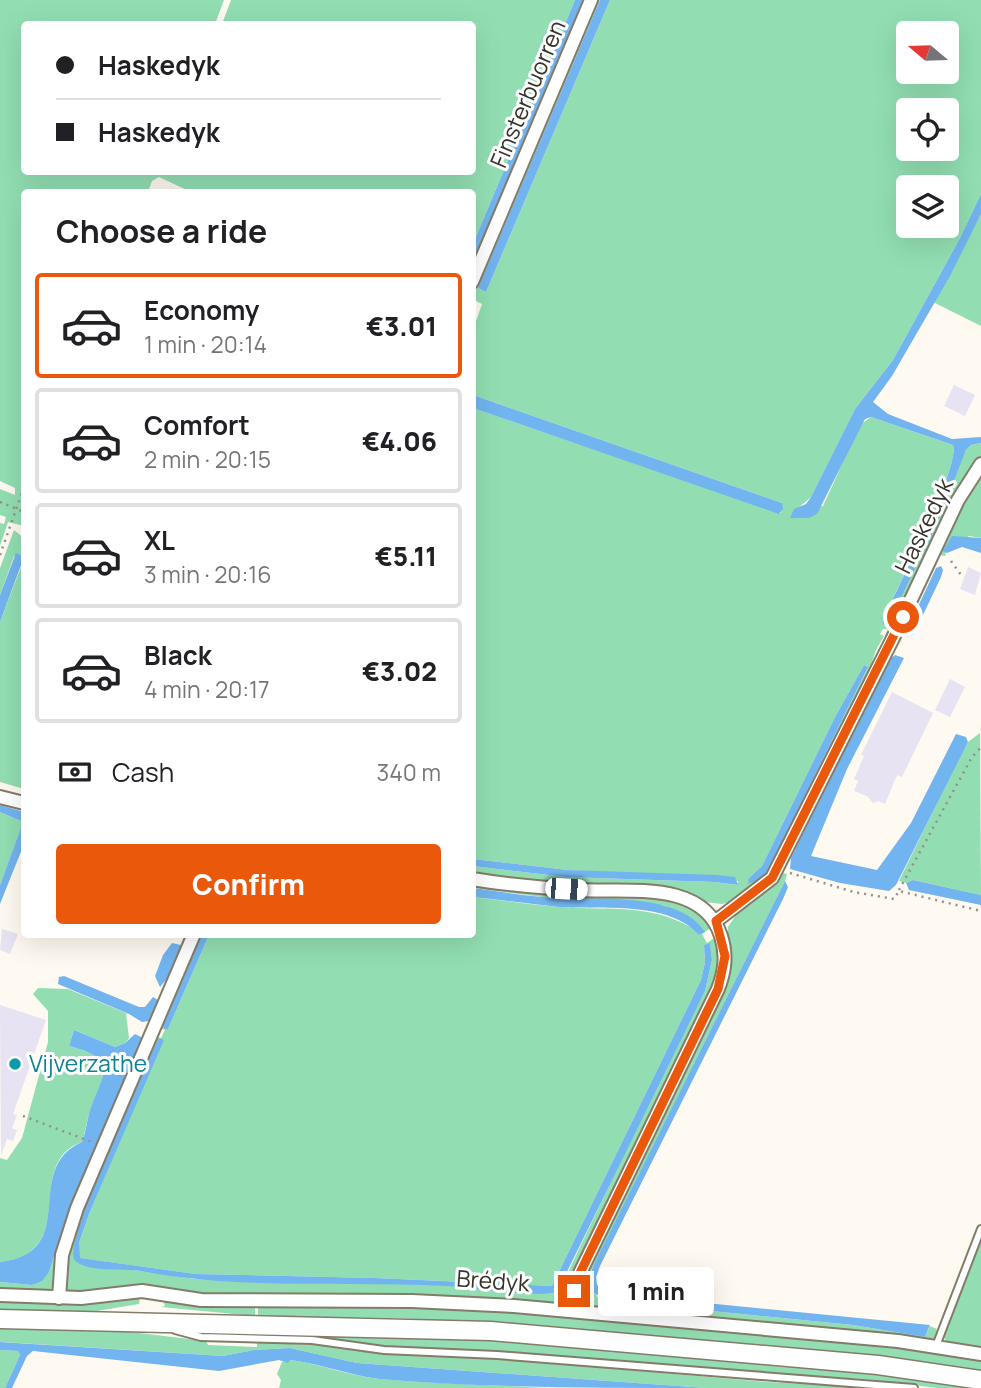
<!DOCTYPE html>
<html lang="en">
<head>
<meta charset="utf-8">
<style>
	:root { --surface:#fff; --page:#f2f2f2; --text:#202124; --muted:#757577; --line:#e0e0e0; --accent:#ea580c }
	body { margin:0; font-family:Manrope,sans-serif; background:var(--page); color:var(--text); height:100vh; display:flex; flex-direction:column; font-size:26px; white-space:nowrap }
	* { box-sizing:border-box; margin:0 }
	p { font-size:23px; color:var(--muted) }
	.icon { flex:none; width:38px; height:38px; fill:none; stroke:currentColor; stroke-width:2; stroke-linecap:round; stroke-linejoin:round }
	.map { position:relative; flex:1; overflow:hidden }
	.side { position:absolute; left:21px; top:189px; width:455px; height:749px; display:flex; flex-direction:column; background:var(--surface); border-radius:7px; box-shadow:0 7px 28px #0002 }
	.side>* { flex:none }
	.hud { position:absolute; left:21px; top:21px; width:455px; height:154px; border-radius:7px; box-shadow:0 7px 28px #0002; display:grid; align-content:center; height:154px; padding:0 35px; background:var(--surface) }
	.needle { width:46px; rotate:289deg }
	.controls { position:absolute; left:896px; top:21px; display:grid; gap:14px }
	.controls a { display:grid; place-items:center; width:63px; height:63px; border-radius:7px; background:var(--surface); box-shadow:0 7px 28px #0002; font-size:35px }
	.end { position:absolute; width:32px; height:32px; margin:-16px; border:9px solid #ea580c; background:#fff; box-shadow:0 0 0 4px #fff }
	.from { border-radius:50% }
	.bubble { position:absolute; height:49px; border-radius:7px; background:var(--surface); box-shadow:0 7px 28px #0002; font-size:23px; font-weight:800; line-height:49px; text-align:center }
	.car { position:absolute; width:21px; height:42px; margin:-21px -10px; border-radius:9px; box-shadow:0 0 5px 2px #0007; background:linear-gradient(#fff 24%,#345 0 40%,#fff 0 76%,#345 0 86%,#fff 0) }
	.hud b { display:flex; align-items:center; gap:24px; height:66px; font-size:26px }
	.hud b+b { border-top:2px solid var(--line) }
	.hud i { width:18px; height:18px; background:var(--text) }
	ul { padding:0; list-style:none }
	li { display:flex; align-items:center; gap:21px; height:105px; margin:0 14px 10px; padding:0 21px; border:4px solid var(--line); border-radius:7px }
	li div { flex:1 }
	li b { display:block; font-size:26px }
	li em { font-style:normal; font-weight:800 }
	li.current { border-color:var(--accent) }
	li>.icon { width:63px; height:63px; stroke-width:1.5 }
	h2 { padding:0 35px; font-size:32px; line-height:84px }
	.pay { display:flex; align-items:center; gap:18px; height:77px; padding:0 35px; font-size:26px }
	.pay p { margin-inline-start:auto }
	.cta { display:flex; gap:14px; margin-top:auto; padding:14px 35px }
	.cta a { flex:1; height:80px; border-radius:7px; background:var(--accent); color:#fff; font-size:28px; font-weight:800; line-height:80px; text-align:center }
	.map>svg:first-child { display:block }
</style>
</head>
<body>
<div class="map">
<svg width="981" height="1388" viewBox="0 0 981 1388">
	<rect width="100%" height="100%" fill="#fefaf1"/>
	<g fill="#92deb2" fill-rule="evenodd">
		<path d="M 0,0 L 224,0 L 215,24 L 24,24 L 24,172 L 472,172 L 472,24 L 222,24 L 231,0 L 575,0 L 473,244 L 472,192 L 191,192 L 159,177 L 152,181 L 148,192 L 24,192 L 24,526 L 8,522 L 0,546 L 0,523 L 4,524 L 6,517 L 0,515 L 0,489 L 15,495 L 15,488 L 0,481 Z"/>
		<path d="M 594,0 L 600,0 L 478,288 L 486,292 L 610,0 L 981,0 L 981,194 L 960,238 L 893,360 L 855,409 L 811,497 L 798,508 L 823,506 L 860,425 L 871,417 L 953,445 C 961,466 893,594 882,623 L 887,626 L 966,450 L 971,445 L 981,443 L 981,456 L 892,630 L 883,629 L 880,634 L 884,636 L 876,650 L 862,691 L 763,882 L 734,901 L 722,904 L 473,876 L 473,866 L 566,877 L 714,882 L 737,885 L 738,881 L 568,870 L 473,859 L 473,408 L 781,513 L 782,503 L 473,395 L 473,330 L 482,304 L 474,300 L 473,304 L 473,290 ZM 908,33 L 947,33 L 947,72 L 908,72 ZM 908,110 L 947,110 L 947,149 L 908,149 ZM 908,187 L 947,187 L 947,226 L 908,226 ZM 864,665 L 868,667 L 768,871 L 749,878 L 762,866 L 835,717 Z"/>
		<path d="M 981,214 L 981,326 L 933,302 Z"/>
		<path d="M 981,469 L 981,538 L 969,536 L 946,552 L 945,556 L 940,555 L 939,547 Z"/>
		<path d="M 14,530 L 24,538 L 24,789 L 0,782 L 0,622 L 21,567 L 14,556 L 0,595 L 0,568 Z"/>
		<path d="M 980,733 L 981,895 L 913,880 L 906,883 L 899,881 L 960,756 L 968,742 Z"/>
		<path d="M 0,812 L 23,822 L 0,885 Z"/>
		<path d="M 780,872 L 787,874 L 785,881 L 591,1271 L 597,1297 L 611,1301 L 853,1325 L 925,1337 L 930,1326 L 937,1329 L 934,1338 L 929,1340 L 600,1309 C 589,1304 583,1295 582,1283 L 726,981 L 728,927 L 738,912 Z"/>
		<path d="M 473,883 L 669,897 L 696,910 L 712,927 L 702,934 L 707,943 L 717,936 L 719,975 L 563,1296 L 550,1304 L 192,1294 L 135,1286 L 87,1293 L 69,1292 L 64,1283 L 70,1235 L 155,1036 L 161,1038 L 165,1030 L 159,1028 L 198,935 L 202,935 L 164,1026 L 168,1029 L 209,935 L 472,934 L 473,897 C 501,900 531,905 560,907 C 614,911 654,902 702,934 L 666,906 L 635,901 L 542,897 L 473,888 ZM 710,944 L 712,960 L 705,991 L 664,1070 L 561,1287 L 195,1279 L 77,1262 L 75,1238 L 91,1192 L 154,1048 L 163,1040 L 89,1214 L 79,1243 L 79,1258 L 196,1274 L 375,1278 L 552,1286 L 701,980 L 705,962 L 704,945 Z"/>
		<path d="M 38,988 L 68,989 L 126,1013 L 129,1038 L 125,1043 L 115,1047 L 74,1030 L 69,1046 C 112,1058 110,1067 92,1105 C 87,1117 86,1130 82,1142 C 21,1164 83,1252 0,1262 L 0,1158 L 7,1160 L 22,1138 L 48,1042 L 48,1011 L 33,994 Z"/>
		<path d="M 97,1145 L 55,1286 L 46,1292 L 0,1289 L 0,1282 L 32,1285 L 49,1272 L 68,1214 Z"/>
		<path d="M 981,1240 L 981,1348 L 947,1342 L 944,1338 Z"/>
		<path d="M 140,1296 L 139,1304 L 79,1314 L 0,1311 L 0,1299 Z"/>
		<path d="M 162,1299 L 255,1305 L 255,1316 L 161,1307 L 165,1306 Z"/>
		<path d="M 258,1305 L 452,1308 L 545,1314 L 895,1346 L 981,1359 L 981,1372 L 873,1357 L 531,1325 L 397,1318 L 258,1317 Z"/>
		<path d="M 0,1327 L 131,1332 L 206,1341 L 208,1345 L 257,1347 L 257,1343 L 321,1345 L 391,1354 L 499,1359 L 768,1382 L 881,1388 L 706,1388 L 357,1363 L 290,1348 L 254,1350 L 223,1356 L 19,1343 L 0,1342 Z"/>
		<path d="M 284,1334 L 511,1340 L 869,1373 L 974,1388 L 937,1388 L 864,1379 L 732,1372 L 556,1356 L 385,1346 L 324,1337 L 279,1335 Z"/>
		<path d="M 0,1350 L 18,1351 L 20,1355 L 5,1388 L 0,1388 Z"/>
		<path d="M 290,1360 C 321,1364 349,1376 380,1379 C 436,1384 493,1385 549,1388 L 279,1388 L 281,1380 L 277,1374 L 282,1362 Z"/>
	</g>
	<g fill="#72b4ef">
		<path d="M 575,0 L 583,0 L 473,265 L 473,244 Z"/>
		<path d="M 600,0 L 610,0 L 486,292 L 478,288 Z"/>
		<path d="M 981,194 L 981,214 L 950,276 L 892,376 L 873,402 L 888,414 L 952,439 L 981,437 L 981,443 L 971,445 L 966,450 L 936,526 L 887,626 L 882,623 C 893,595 961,466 953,445 L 871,417 L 865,419 L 817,514 L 809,518 L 790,518 L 794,509 L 806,504 L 811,497 L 855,409 L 893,360 L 960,238 Z"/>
		<path d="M 473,395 L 782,503 L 783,509 L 779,514 L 473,408 Z"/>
		<path d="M 952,536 L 981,538 L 981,553 L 962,547 L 947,553 L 943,551 Z"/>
		<path d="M 16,553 L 24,557 L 0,622 L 0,595 Z"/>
		<path d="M 941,566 L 943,570 L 941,577 L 914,634 L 907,637 L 907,630 L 936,568 Z"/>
		<path d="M 895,655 L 904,658 L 847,769 L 811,856 L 877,870 L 911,823 L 956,734 L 966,737 L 968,742 L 896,885 L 889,891 L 840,883 L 790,869 L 791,858 L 890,659 Z"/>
		<path d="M 864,665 L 868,667 L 768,871 L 761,879 L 748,884 L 749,878 L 762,866 L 835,717 Z"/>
		<path d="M 0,805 L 24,812 L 24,844 L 0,904 L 0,885 L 23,822 L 0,812 Z"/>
		<path d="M 473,859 L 568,870 L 717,875 L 735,877 L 738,885 L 714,882 L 566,877 L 473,866 Z"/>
		<path d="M 913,880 L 981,895 L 981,905 L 909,890 L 906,883 Z"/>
		<path d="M 785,881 L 788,887 L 783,899 L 600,1266 L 596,1277 L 597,1285 L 607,1293 L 614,1294 L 930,1325 L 925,1337 L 853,1325 L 611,1301 C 584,1292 586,1281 597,1258 Z"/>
		<path d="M 473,888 C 496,891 519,895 542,897 C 586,901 678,889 705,932 L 699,935 C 668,900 601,910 559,907 C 530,904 501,900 473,897 Z"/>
		<path d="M 202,935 L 209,935 L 168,1029 L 165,1029 L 163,1026 Z"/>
		<path d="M 172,943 L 181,945 L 166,980 L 160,987 L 155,976 L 163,955 Z"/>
		<path d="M 710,943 L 712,960 L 705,991 L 557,1292 C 531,1298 475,1288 446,1286 C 345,1281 240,1290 140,1271 C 124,1268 83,1273 74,1259 C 64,1241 145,1065 159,1038 L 164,1040 L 89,1214 L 79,1243 L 80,1258 L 196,1274 L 375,1278 L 552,1286 L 701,980 L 705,962 L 704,945 Z"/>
		<path d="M 64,976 L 139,1007 L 145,1007 L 153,997 L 158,1000 L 149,1021 L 142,1022 L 129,1014 L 58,984 L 59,977 Z"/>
		<path d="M 74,1030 L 115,1047 L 125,1043 L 135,1034 L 141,1037 L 141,1043 L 68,1214 L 49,1272 L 42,1281 L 32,1285 L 0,1282 L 0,1262 C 83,1252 20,1169 82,1142 C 86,1132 87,1120 90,1110 C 104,1071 120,1060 69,1046 Z"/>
		<path d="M 0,1342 L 223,1356 L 254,1350 L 290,1348 L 357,1363 L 706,1388 C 598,1388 487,1388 379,1379 C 349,1375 321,1364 290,1360 L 288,1363 L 279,1360 L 219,1371 L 33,1351 L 27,1356 L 12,1388 L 5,1388 L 20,1355 L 18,1351 L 0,1350 Z"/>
	</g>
	<g fill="#e7e3f2">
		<path d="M 954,385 L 975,395 L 965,416 L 944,406 Z"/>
		<path d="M 968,567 L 981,573 L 975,595 L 960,589 Z"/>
		<path d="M 950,679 L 965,687 L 950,717 L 935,710 Z"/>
		<path d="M 892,692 L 933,713 L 902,777 L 897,775 L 885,804 L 878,801 L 873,803 L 867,796 L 854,791 L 858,781 L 854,779 L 864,756 L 861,755 Z"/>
		<path d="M 2,929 L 18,934 L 10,954 L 0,950 Z"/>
		<path d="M 0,1005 L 46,1020 L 13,1114 L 17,1115 L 12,1128 L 17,1130 L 13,1141 L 7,1139 L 1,1156 Z"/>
	</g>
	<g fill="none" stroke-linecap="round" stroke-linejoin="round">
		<g stroke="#837c68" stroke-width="10">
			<g id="lane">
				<path d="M 175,1330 L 201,1337 L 312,1340 L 384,1350 L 497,1355 L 914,1388"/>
				<path d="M 936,1346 L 981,1229"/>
			</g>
		</g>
		<g stroke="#837c68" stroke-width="16">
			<g id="street">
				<path d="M 472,282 L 591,0"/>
				<path d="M 0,797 L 24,803"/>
				<path d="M 472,879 C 508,885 544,888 580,890 C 627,893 703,879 721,936 C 727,955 725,971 718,989 L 580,1273 L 571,1311"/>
				<path d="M 716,921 L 772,878 L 892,640 L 958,500 L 981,464"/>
				<path d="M 0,1295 L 81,1298 L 142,1291 L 201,1300 L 412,1301 L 514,1306 L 898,1341 L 981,1354"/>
				<path d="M 59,1298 L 62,1255 L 77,1208 L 194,934"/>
			</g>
		</g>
		<g stroke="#837c68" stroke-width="21">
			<path id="primary" d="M 0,1319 L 491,1331 L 878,1365 L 981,1380"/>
		</g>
		<g stroke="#959188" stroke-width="2.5" stroke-dasharray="2 5" stroke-linecap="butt">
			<path d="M 0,502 L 24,512"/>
			<path d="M 0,555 L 24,487"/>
			<path d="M 951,561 L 961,575"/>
			<path d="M 790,873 L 854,892 L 894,899 L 899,891 L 981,911"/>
			<path d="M 899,890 L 972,757 L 981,747"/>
			<path d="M 23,1116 L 92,1142"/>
		</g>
		<use href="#lane" stroke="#fff" stroke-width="6"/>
		<use href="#street" stroke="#fff" stroke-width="12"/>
		<use href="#primary" stroke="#fff" stroke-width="18"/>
	</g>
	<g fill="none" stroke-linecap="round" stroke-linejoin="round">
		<path stroke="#ea580c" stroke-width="9" d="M 574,1291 L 580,1273 L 718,989 L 725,956 L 716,921 L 772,878 L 903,617"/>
	</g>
	<circle fill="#0f9aa8" stroke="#fff" stroke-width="2.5" cx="15" cy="1064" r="7"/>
	<g text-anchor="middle" stroke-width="6" stroke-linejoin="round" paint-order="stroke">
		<g font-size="23" fill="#353229" stroke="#fff">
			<text transform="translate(528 94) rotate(-67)" y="8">Finsterbuorren</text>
			<text transform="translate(924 526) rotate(-64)" y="8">Haskedyk</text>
			<text transform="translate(493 1281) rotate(4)" y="8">Brédyk</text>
		</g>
		<g font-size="23" fill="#0d838f" stroke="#fff" text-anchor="start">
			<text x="29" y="1072">Vijverzathe</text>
		</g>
	</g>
</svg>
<div class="controls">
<a><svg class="needle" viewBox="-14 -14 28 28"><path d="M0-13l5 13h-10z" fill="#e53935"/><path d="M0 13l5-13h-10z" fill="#757577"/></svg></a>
<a><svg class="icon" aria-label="locate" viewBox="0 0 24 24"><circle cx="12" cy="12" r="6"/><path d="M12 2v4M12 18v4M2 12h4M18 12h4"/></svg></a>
<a><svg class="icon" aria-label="layers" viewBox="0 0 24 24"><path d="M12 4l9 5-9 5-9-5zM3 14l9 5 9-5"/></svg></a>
</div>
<i class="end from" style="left:903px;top:617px"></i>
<i class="end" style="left:574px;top:1291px"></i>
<div class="bubble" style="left:598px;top:1267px;width:116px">1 min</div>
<i class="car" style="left:566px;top:889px;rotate:93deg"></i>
<div class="hud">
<b><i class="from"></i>Haskedyk</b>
<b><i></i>Haskedyk</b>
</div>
<section class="side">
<h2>Choose a ride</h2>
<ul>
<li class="current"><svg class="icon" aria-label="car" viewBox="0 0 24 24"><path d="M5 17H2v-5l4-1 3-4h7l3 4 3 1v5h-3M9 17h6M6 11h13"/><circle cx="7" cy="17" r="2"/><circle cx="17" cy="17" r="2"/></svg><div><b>Economy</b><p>1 min · 20:14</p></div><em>€3.01</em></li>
<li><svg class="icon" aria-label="car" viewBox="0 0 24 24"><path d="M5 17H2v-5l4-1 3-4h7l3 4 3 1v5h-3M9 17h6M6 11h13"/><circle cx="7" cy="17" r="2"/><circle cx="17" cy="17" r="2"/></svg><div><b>Comfort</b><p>2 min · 20:15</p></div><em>€4.06</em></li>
<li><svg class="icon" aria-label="car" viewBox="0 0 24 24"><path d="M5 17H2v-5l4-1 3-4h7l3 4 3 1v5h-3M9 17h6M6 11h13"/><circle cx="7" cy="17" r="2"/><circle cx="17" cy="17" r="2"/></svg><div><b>XL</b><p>3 min · 20:16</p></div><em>€5.11</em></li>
<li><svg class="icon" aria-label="car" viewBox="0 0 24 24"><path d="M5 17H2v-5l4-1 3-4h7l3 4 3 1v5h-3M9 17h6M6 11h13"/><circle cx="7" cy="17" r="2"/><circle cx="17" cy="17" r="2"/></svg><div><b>Black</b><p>4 min · 20:17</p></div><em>€3.02</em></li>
</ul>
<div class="pay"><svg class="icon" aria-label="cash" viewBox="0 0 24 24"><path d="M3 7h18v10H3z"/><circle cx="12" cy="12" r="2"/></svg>Cash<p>340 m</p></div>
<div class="cta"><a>Confirm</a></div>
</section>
</div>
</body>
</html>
